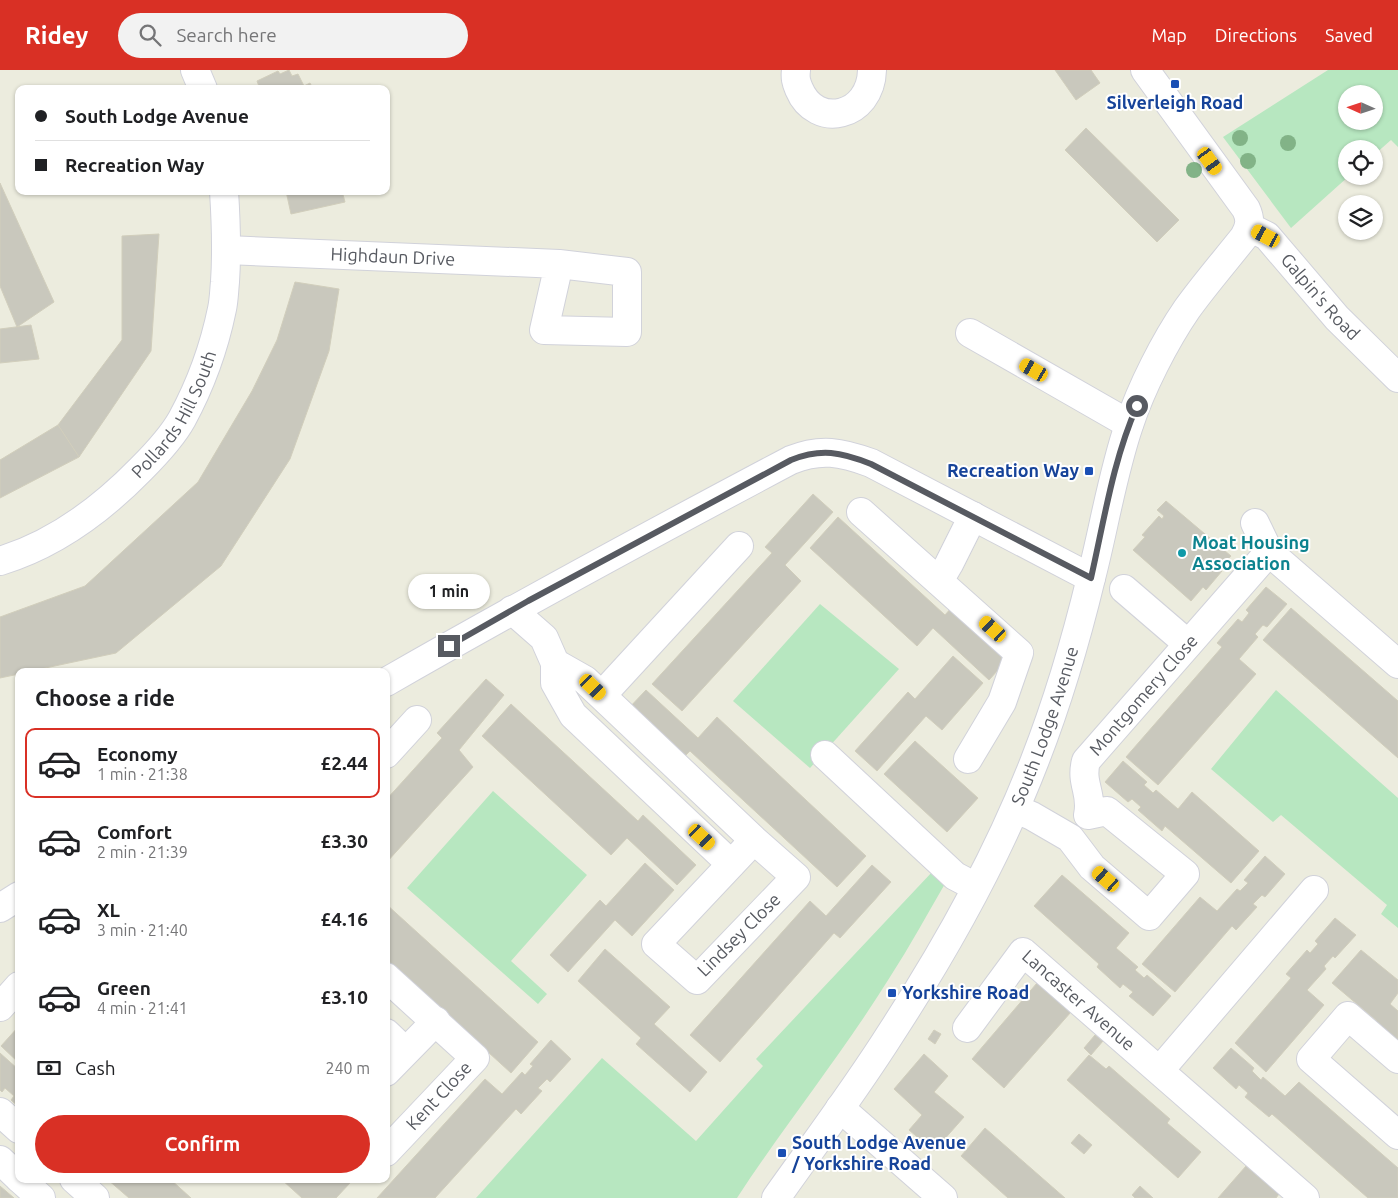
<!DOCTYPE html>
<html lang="en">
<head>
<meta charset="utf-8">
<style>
	:root { --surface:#fff; --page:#f2f2f2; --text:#202124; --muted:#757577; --line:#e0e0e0; --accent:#d93025 }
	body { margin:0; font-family:Ubuntu,sans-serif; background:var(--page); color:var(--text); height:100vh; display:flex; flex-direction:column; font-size:19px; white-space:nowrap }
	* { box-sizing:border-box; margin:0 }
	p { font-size:16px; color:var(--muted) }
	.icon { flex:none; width:28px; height:28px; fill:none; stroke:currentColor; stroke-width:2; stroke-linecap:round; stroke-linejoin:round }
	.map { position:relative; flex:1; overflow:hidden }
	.panel { position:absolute; left:15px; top:598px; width:375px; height:515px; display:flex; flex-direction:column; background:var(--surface); border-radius:10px; box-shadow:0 1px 4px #0004 }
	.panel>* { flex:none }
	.top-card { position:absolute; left:15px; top:15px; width:375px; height:110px; border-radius:10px; box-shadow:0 1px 4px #0004; display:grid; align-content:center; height:110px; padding:0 20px; background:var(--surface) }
	.needle { width:32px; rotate:273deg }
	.tools { position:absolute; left:1338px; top:15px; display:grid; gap:10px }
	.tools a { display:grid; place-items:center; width:45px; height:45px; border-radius:50%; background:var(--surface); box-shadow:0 1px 4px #0004; font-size:25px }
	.end { position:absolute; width:22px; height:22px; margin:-11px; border:6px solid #575a61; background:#fff; box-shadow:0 0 0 2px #fff }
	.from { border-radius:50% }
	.bubble { position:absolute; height:35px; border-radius:18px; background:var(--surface); box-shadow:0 1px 4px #0004; font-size:16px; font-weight:700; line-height:35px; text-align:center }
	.car { position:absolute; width:15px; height:30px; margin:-15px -8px; border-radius:6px; box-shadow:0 0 4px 1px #0007; background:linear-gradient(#f5c518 24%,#345 0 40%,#f5c518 0 76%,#345 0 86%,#f5c518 0) }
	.top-card b { display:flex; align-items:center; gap:18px; height:48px; font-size:19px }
	.top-card b+b { border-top:1px solid var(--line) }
	.top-card i { width:12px; height:12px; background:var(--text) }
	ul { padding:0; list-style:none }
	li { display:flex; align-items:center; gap:15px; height:70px; margin:0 10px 8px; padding:0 10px; border:2px solid transparent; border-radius:10px }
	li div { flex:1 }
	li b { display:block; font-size:19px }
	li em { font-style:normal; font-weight:700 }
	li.active { border-color:var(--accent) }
	li>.icon { width:45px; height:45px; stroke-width:1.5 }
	h2 { padding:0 20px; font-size:22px; line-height:60px }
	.pay { display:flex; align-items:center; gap:12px; height:55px; padding:0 20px; font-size:19px }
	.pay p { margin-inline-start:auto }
	.button { display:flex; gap:10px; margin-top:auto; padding:10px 20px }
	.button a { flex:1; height:58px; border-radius:30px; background:var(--accent); color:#fff; font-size:20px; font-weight:700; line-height:58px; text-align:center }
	header { display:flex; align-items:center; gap:30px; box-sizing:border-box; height:70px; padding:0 25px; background:var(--accent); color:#fff }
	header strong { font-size:24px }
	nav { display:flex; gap:28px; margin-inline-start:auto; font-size:18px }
	.search { width:350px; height:45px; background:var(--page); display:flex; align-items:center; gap:12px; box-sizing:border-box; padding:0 18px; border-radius:28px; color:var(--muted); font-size:19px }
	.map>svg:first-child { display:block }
</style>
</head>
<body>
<header>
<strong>Ridey</strong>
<div class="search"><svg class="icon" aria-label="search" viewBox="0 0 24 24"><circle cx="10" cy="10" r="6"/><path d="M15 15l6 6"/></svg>Search here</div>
<nav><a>Map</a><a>Directions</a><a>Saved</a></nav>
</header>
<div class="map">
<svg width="1398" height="1128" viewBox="0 0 1398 1128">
	<rect width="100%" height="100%" fill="#ececde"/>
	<g fill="#b7e7c0" fill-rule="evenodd">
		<path d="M 1328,0 L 1398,0 L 1398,77 L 1391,70 L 1374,85 L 1374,79 L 1346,79 L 1346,106 L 1349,106 L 1291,158 L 1223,67 ZM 1346,24 L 1374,24 L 1374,51 L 1346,51 Z"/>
		<path d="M 820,534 L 899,599 L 810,698 L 733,631 Z"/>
		<path d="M 1276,620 L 1398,728 L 1398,858 L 1381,844 L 1387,835 L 1281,745 L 1273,752 L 1211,699 Z"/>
		<path d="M 493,721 L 587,805 L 511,891 L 547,924 L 538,934 L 407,818 Z"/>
		<path d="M 933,801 L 946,812 C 928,843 910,876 890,907 C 843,983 786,1053 737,1128 L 476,1128 L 602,988 L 696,1071 L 763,996 L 756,989 Z"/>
	</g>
	<g fill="#c9c8bd" stroke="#d1cebc">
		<path d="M 289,0 L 292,6 L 298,4 L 304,16 L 310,13 L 313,19 L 260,19 L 257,11 L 278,1 L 280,4 Z"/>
		<path d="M 1055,0 L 1091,0 L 1100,13 L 1076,30 Z"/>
		<path d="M 1086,58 L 1179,150 L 1157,172 L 1065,80 Z"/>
		<path d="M 0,113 L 54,232 L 17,257 L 0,216 Z"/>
		<path d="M 286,121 L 342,121 L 345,132 L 291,144 Z"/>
		<path d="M 159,164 L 151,281 L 79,387 L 58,355 L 122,270 L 122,166 Z"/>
		<path d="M 295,212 L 339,219 L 329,281 L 290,389 L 221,496 L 116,583 L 31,601 L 19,601 L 19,604 L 0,608 L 0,547 L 85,516 L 198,412 L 252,321 L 277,270 Z"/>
		<path d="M 31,255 L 39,289 L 0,293 L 0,259 Z"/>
		<path d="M 58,355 L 79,387 L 0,428 L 0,390 Z"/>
		<path d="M 813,424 L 833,442 L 785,495 L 801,511 L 682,641 L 652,614 L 772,483 L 765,477 Z"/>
		<path d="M 1166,431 L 1231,486 L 1219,499 L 1222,501 L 1206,520 L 1203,517 L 1191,531 L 1133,480 L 1145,467 L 1142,465 L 1159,446 L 1162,449 L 1164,446 L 1157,440 Z"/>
		<path d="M 838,447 L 945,545 L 952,537 L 1008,589 L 989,610 L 933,558 L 917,576 L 810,478 Z"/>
		<path d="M 1266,517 L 1287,534 L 1267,557 L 1263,555 L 1255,564 L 1258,567 L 1239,589 L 1256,604 L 1158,715 L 1126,687 L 1222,577 L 1217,573 L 1238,549 L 1242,552 L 1249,543 L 1246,540 Z"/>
		<path d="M 1291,538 L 1398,631 L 1398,688 L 1263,570 Z"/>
		<path d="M 953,586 L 983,613 L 942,660 L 926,646 L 877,701 L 855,681 L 908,622 L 915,629 Z"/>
		<path d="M 486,609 L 504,625 L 459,680 L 473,697 L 386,793 L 386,730 L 442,668 L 437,663 Z"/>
		<path d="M 646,620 L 698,668 L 717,647 L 866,786 L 837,817 L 690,681 L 681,690 L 627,640 Z"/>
		<path d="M 511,634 L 638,751 L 643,745 L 696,795 L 677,815 L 627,768 L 611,785 L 482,666 Z"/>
		<path d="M 915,671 L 978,728 L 947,762 L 884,704 Z"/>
		<path d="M 1123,691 L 1147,712 L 1144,715 L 1153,723 L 1156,720 L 1178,739 L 1192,722 L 1259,781 L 1231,813 L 1165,756 L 1162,761 L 1138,740 L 1141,737 L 1132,729 L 1128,732 L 1105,712 Z"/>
		<path d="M 1265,786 L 1285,804 L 1265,827 L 1262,825 L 1253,834 L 1257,837 L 1236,860 L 1232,856 L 1175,922 L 1142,894 L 1200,827 L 1217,841 L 1237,819 L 1240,821 L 1248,813 L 1244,810 Z"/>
		<path d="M 645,793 L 674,820 L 632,866 L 615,850 L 568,902 L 550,885 L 600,830 L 606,836 Z"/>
		<path d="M 872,795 L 891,812 L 840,868 L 834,863 L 720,992 L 690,965 L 810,831 L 826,846 Z"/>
		<path d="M 1062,805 L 1129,863 L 1116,878 L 1138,897 L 1135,900 L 1144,908 L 1147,905 L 1171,926 L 1153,946 L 1129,926 L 1133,922 L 1123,914 L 1120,918 L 1097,897 L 1099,894 L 1034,836 Z"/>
		<path d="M 386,834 L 538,972 L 511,1003 L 386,889 Z"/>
		<path d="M 1335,848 L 1356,865 L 1335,888 L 1333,886 L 1324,896 L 1326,899 L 1307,920 L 1324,935 L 1266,1002 L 1235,973 L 1291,908 L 1286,904 L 1307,880 L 1310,883 L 1318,874 L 1315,871 Z"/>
		<path d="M 605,879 L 670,937 L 654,954 L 707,1002 L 690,1022 L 636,974 L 641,968 L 578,911 Z"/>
		<path d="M 1361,880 L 1398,910 L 1398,923 L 1390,934 L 1398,941 L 1398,980 L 1371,957 L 1377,951 L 1332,913 Z"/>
		<path d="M 1037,913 L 1071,942 L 1004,1018 L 972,989 Z"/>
		<path d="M 19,956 L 19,993 L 1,976 Z"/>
		<path d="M 934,960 L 941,964 L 935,974 L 928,969 Z"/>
		<path d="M 1095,965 L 1103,971 L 1091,985 L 1084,978 Z"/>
		<path d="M 551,970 L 571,989 L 550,1012 L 547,1009 L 538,1018 L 542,1021 L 521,1044 L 516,1039 L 435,1128 L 377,1128 L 485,1009 L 502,1024 L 522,1002 L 525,1005 L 533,996 L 530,994 Z"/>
		<path d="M 1231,978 L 1254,998 L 1252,1001 L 1261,1010 L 1263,1007 L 1285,1026 L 1299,1012 L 1398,1098 L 1398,1128 L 1368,1128 L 1272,1044 L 1269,1047 L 1245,1027 L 1248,1023 L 1239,1015 L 1236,1019 L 1213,998 Z"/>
		<path d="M 0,983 L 19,1000 L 17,1004 L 19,1037 L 11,1030 L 14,1026 L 5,1018 L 2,1022 L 0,1020 Z"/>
		<path d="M 924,984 L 948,1006 L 934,1022 L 964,1047 L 934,1081 L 909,1060 L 922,1045 L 894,1019 Z"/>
		<path d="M 1089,985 L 1106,999 L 1109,996 L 1170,1049 L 1167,1053 L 1201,1082 L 1178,1108 L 1067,1010 Z"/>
		<path d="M 985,1058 L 1065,1128 L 1008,1128 L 961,1086 Z"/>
		<path d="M 1079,1064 L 1092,1075 L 1084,1084 L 1071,1073 Z"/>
		<path d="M 1246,1096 L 1279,1124 L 1276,1128 L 1218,1128 Z"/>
		<path d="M 107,1109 L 170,1109 L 191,1128 L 129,1128 Z"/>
		<path d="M 281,1109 L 346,1109 L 350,1113 L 336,1128 L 302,1128 Z"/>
		<path d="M 0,1116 L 14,1128 L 0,1128 Z"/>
		<path d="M 1140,1116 L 1153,1128 L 1135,1128 L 1132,1125 Z"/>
	</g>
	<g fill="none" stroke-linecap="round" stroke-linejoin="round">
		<g stroke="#d1d2da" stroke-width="30">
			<g id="minor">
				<path d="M 195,0 L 203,19"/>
				<path d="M 796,0 C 795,8 796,12 799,19 C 816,60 871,47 872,0"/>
				<path id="s1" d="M 1249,157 L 1267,166 L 1337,248 L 1398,308"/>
				<path id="s2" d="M 227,180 L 559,194 L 627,202 L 627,262 L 544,260 L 559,194"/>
				<path d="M 970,263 L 1129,354"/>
				<path d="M 861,442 L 1019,583 L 1002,632 L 968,689"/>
				<path d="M 1255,453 L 1269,482 L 1398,594"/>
				<path id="s3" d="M 0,491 C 56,474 101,440 141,399 C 156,384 172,367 182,349 C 201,314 214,278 222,239 C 224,230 224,221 225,212 C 227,182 226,152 224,121"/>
				<path d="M 939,511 L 949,494 L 973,446"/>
				<path d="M 1124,519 L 1188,574"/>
				<path d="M 512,540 L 544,568 L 555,593 L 585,610 L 754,770 L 796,807 L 697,910 L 656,874 L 754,770"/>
				<path d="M 555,593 L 555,613 L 573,645 L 731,794"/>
				<path d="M 386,612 C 520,535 655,462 791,390 C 821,378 841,382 871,393 L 1091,508"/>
				<path d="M 602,625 L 739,476"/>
				<path d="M 386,684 L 417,650"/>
				<path d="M 825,685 L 955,806 L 976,817"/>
				<path id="s4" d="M 1016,739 L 1032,746 L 1070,768 L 1092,797 L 1149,846 L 1185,804 L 1107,741 L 1088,745 C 1093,723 1080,714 1086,691 L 1269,482"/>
				<path d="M 0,838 L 19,826"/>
				<path d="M 386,907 L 475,988 L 386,1082"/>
				<path d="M 0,937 L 19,916"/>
				<path id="s5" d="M 967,958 L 1023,882 L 1305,1128"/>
				<path d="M 386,963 L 405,981"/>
				<path d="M 1398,989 L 1348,946 L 1311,989 L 1398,1065"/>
				<path d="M 1160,1000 L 1314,820"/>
				<path d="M 386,1002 L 436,951"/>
				<path d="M 840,1038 L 943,1128"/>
				<path d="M 0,1042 L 19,1059"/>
				<path d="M 0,1090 L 19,1108"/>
				<path d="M 20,1109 L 41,1128"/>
				<path d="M 74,1109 L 95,1128"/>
				<path id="s6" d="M 776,1128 C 815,1073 855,1020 891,963 C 947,877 998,786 1035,690 C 1058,631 1076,570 1091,508 C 1104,458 1112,405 1129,355 C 1141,318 1165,271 1187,239 C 1205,214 1225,191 1244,167 C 1250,156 1251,150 1246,139 L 1145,0"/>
			</g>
		</g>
		<use href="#minor" stroke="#fff" stroke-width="28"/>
	</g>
	<g fill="#82b387">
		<circle cx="1240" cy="68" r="8"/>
		<circle cx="1288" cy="73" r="8"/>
		<circle cx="1248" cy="91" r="8"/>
		<circle cx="1194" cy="100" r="8"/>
	</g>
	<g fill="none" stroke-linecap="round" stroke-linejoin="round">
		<path stroke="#575a61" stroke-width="6" d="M 449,576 L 528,531 L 791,390 C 821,378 841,382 871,394 L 1091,508 C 1104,451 1113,390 1137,336"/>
	</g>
	<g fill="#1a4fb4" stroke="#fff" stroke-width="2">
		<rect x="1170" y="9" width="10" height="10" rx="2.5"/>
		<rect x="1084" y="396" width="10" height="10" rx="2.5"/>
		<rect x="887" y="918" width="10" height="10" rx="2.5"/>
		<rect x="777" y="1078" width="10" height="10" rx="2.5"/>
	</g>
	<circle fill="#0f9aa8" stroke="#fff" stroke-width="2" cx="1182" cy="483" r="5"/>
	<g text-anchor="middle" stroke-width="4" stroke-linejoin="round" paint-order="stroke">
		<g font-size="18" font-weight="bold" fill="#164399" stroke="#fff" text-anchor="start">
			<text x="1175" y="39" text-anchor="middle">Silverleigh Road</text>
			<text x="1079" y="407" text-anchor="end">Recreation Way</text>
			<text x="902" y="929">Yorkshire Road</text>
			<text x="792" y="1079">South Lodge Avenue<tspan x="792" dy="21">/ Yorkshire Road</tspan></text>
		</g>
		<g font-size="18" fill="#575a61" stroke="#fff">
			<text dy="6" stroke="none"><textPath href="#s2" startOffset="166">Highdaun Drive</textPath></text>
			<text dy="6" stroke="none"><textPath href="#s1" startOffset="101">Galpin's Road</textPath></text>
			<text dy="6" stroke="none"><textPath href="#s3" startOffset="235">Pollards Hill South</textPath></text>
			<text dy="6" stroke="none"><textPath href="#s4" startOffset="490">Montgomery Close</textPath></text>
			<text dy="6" stroke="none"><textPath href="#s6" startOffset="546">South Lodge Avenue</textPath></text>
			<text transform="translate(739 865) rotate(-45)" y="6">Lindsey Close</text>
			<text dy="6" stroke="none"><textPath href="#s5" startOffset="168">Lancaster Avenue</textPath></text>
			<text transform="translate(439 1026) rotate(-47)" y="6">Kent Close</text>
		</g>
		<g font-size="18" font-weight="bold" fill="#0d838f" stroke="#fff" text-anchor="start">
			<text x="1192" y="479">Moat Housing<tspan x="1192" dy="21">Association</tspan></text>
		</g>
	</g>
</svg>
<div class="tools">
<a><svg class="needle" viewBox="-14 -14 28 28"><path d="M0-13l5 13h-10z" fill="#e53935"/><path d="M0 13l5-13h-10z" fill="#757577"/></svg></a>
<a><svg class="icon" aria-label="locate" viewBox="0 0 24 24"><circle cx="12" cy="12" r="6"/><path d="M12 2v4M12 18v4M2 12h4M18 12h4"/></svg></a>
<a><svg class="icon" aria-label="layers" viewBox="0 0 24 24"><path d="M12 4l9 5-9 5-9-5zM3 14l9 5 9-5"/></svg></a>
</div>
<i class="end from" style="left:1137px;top:336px"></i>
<i class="end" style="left:449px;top:576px"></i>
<div class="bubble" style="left:408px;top:504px;width:82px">1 min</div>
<i class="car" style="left:1210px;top:91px;rotate:144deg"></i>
<i class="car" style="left:1266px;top:166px;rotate:298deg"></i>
<i class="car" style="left:1034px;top:300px;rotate:300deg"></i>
<i class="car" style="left:993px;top:559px;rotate:312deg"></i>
<i class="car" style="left:593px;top:617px;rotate:134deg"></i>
<i class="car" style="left:702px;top:767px;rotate:133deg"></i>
<i class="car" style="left:1106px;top:809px;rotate:311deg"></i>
<div class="top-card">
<b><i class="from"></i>South Lodge Avenue</b>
<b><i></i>Recreation Way</b>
</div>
<section class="panel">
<h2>Choose a ride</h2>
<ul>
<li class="active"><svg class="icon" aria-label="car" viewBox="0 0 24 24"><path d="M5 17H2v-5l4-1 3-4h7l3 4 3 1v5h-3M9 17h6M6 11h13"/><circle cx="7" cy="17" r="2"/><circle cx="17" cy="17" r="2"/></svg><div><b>Economy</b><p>1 min · 21:38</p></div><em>£2.44</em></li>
<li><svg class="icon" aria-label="car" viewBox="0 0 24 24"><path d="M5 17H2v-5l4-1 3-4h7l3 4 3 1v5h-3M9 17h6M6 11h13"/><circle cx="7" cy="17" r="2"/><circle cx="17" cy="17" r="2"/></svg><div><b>Comfort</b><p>2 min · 21:39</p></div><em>£3.30</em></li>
<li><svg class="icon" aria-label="car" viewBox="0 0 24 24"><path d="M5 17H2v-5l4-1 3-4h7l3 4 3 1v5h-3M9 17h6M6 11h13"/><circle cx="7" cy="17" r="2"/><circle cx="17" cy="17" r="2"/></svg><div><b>XL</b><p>3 min · 21:40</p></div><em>£4.16</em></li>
<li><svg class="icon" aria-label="car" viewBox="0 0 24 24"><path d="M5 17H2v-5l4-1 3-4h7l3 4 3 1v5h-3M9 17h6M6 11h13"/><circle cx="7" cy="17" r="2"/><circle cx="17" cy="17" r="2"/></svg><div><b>Green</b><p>4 min · 21:41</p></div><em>£3.10</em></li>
</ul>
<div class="pay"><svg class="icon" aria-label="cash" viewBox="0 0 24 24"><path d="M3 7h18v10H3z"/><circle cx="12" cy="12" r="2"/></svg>Cash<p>240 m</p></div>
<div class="button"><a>Confirm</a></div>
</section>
</div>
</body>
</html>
